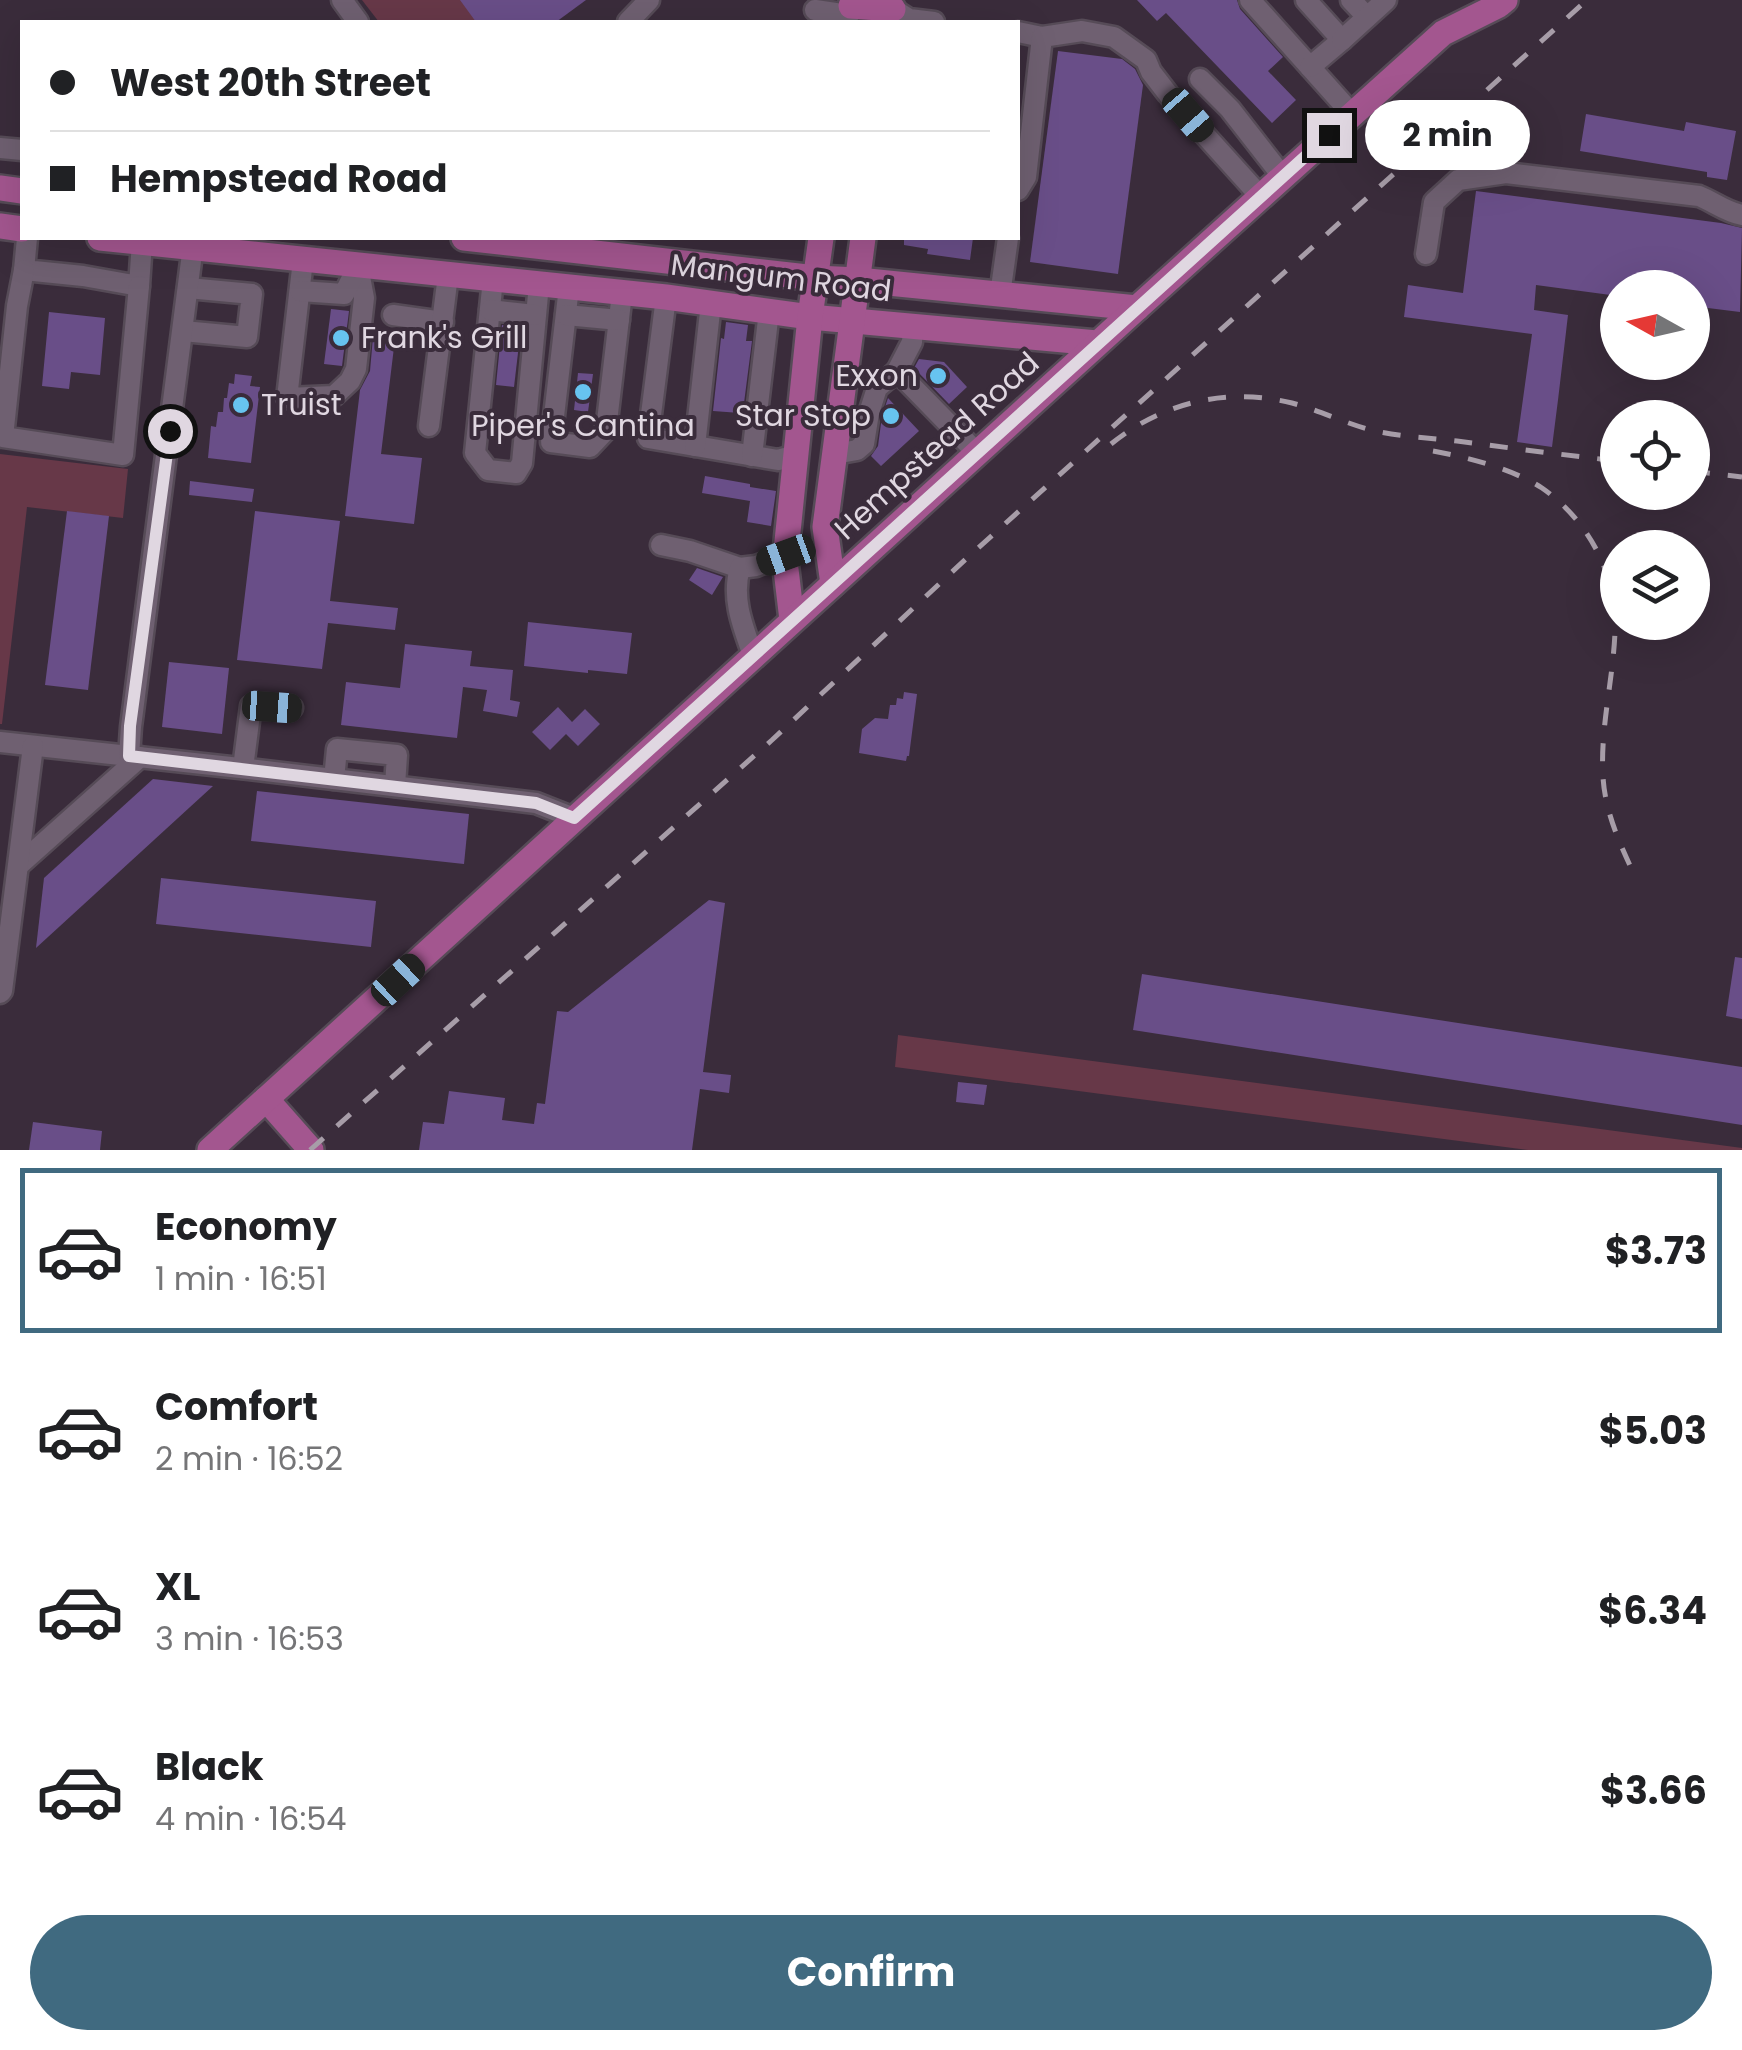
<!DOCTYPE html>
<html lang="en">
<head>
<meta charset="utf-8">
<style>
	:root { --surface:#fff; --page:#f6f6f6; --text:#202124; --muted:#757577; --line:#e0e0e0; --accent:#406a80 }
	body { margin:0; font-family:Poppins,sans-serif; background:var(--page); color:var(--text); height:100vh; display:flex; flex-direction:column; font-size:38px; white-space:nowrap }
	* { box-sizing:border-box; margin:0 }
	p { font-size:32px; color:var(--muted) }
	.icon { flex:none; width:55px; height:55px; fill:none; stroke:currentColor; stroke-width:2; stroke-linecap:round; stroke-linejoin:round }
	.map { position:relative; height:1150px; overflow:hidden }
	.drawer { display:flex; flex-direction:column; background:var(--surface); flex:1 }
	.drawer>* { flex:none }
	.hud { position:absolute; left:20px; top:20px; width:1000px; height:220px; border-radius:0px; box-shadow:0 10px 40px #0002; display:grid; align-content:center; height:220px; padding:0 30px; background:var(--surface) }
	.needle { width:65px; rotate:278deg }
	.controls { position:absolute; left:1600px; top:270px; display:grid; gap:20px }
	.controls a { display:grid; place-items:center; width:110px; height:110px; border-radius:50%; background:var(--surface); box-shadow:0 10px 40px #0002; font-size:50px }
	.end { position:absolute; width:45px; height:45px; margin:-22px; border:12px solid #e0d7e1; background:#111; box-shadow:0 0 0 5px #111 }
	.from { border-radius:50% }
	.bubble { position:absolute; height:70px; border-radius:35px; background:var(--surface); box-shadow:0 10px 40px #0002; font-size:32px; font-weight:700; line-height:70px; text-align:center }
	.car { position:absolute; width:30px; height:60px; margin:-30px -15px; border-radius:12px; box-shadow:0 0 8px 2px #0007; background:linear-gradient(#222 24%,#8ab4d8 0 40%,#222 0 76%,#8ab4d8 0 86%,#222 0) }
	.hud b { display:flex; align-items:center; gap:35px; height:95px; font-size:38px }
	.hud b+b { border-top:2px solid var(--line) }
	.hud i { width:25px; height:25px; background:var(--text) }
	ul { padding:18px 0 0; list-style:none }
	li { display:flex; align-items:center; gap:30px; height:165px; margin:0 20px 15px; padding:0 10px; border:5px solid transparent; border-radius:0px }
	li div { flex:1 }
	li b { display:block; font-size:38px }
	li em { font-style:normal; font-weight:700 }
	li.selected { border-color:var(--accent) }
	li>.icon { width:90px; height:90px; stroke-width:1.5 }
	.cta { display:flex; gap:20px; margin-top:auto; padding:20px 30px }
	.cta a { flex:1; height:115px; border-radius:60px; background:var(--accent); color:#fff; font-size:40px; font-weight:700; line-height:115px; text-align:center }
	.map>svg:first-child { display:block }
</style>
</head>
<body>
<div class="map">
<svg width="1742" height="1150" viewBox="0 0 1742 1150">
	<rect width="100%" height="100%" fill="#3a2c3b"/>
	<g fill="#673848">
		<path d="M 362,0 L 580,0 L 550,22 L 379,22 Z"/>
		<path d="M 0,454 L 128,469 L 123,518 L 27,507 L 2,724 L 0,724 Z"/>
		<path d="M 898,1035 L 1742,1148 L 1742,1150 L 1528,1150 L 895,1067 Z"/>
	</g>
	<g fill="#694e88">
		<path d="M 460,0 L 586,0 L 556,22 L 476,22 Z"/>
		<path d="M 1137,0 L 1237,0 L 1240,9 L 1283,57 L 1268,71 L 1296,100 L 1272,123 L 1166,13 L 1157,21 Z"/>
		<path d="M 1058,51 L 1122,59 L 1135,69 L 1143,85 L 1118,274 L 1030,262 Z"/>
		<path d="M 1586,114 L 1684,131 L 1686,122 L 1736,131 L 1727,180 L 1707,177 L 1707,172 L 1580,151 Z"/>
		<path d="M 1476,191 L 1721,223 L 1742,228 L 1740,312 L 1692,306 L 1692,288 L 1618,288 L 1618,296 L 1536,285 L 1534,310 L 1568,315 L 1558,400 L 1552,447 L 1517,442 L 1532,334 L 1404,317 L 1408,285 L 1463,293 Z"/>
		<path d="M 904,238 L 973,238 L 970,260 L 927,254 L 928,249 L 904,245 Z"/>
		<path d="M 331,309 L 349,311 L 342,366 L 324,364 Z"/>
		<path d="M 49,312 L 105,318 L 100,375 L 71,372 L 69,389 L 42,386 Z"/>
		<path d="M 726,322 L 748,325 L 746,341 L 752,341 L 744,403 L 741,403 L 740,413 L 713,411 L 721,338 L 724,339 Z"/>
		<path d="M 502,325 L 521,327 L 514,387 L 496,385 Z"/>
		<path d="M 373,337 L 395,339 L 381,454 L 422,458 L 414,524 L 345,516 L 360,390 L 370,371 Z"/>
		<path d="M 919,359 L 944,362 L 967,387 L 949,404 L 914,368 Z"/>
		<path d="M 578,373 L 593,374 L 588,412 L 574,410 Z"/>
		<path d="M 235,374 L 252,376 L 250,386 L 260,387 L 251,463 L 208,458 L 211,426 L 216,427 L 218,412 L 223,412 L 224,398 L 227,398 L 229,383 L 234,384 Z"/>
		<path d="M 888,398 L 919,431 L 881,466 L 871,456 L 878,446 L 882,416 Z"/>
		<path d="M 705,476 L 750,484 L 750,487 L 776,491 L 771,526 L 747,522 L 750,501 L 702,493 Z"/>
		<path d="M 190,481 L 254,489 L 252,502 L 189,495 Z"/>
		<path d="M 67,511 L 109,516 L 88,690 L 45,685 Z"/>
		<path d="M 255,511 L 340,521 L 330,601 L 398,608 L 395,630 L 328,623 L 322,669 L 237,660 Z"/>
		<path d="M 697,568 L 723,577 L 712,595 L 689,580 Z"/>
		<path d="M 528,622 L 632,633 L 627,674 L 588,670 L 588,673 L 524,666 Z"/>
		<path d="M 405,644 L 472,651 L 470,666 L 513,670 L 510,700 L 520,702 L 517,717 L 483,711 L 487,690 L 463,687 L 457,738 L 341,725 L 346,682 L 400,688 Z"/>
		<path d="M 169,662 L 229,668 L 222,734 L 162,727 Z"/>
		<path d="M 904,692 L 917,694 L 909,756 L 907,756 L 906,761 L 859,753 L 862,729 L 875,718 L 888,719 L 890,705 L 896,705 L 897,698 L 903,699 Z"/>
		<path d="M 558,707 L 572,722 L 585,709 L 600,724 L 578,746 L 566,734 L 550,750 L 532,732 Z"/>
		<path d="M 153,779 L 213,786 L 36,948 L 44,878 Z"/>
		<path d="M 257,791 L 469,814 L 464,864 L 251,841 Z"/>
		<path d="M 161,878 L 376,901 L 371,947 L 156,924 Z"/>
		<path d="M 709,900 L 725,903 L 703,1072 L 731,1075 L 729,1093 L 700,1089 L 692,1150 L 419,1150 L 423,1122 L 444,1124 L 449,1091 L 505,1098 L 502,1120 L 534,1124 L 537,1103 L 545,1104 L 557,1011 L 568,1012 Z"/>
		<path d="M 1735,957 L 1742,958 L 1742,1019 L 1726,1016 Z"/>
		<path d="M 1142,974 L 1742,1067 L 1742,1125 L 1133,1030 Z"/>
		<path d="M 958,1082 L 987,1085 L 984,1105 L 956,1102 Z"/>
		<path d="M 33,1122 L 102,1131 L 100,1150 L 29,1150 Z"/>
	</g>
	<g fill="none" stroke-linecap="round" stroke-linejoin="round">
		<g stroke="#564b57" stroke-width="25">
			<g id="minor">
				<path d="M 342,0 L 358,22"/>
				<path d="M 1250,0 L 1352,114"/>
				<path d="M 1306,0 L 1342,40 L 1310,67"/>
				<path d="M 1351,0 L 1367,17"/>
				<path d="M 893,9 L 909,19 L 934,22"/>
				<path d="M 815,10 L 849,15"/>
				<path d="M 628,22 L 649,0"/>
				<path d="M 1018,32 L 1042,37"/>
				<path d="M 1342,40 L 1386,0"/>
				<path d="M 1200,79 L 1230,109 L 1283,177"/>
				<path d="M 0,148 L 22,150"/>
				<path d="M 1018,190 L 1026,177 L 1042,37 L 1082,31 L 1114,37 L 1146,60 L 1151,72 L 1168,94 L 1260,196"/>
				<path d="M 27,238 L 24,270 L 83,276 L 139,286 L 142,242"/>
				<path d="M 1426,254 L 1434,202 L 1458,180 L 1506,173 L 1699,196 C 1714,202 1726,212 1742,215"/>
				<path d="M 303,260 L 287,398 L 334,396 L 350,381 L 356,369 L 364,298 L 358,266"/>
				<path d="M 24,270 L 17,306 L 3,437 L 123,455 L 139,286"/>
				<path d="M 493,279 L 475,453 L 488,470 L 516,473 L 522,463 L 539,284"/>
				<path d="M 569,287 L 551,442 L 590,447 L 606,430 L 622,293"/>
				<path d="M 300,291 L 344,294 L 358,266"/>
				<path d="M 1000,295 L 1008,238"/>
				<path d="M 666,297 L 648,438 L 778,460 L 796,455"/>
				<path d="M 490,310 L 535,315"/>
				<path d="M 393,315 L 443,322"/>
				<path d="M 566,315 L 619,320"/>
				<path d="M 913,326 L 912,342 L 897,371 L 977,453"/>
				<path d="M 183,331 L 247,337 L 252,294 L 188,288"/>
				<path d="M 429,426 L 448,275"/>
				<path d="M 695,446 L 711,303"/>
				<path d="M 835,454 L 857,450 L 864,444 L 869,413 L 877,388 L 897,371"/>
				<path d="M 752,456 L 769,311"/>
				<path d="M 661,545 L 690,551 L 740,568"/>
				<path d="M 753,655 C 743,627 731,598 740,568 L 756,566 L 785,555"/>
				<path d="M 0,742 L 249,769 L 536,803 L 574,818"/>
				<path d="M 129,756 L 131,727 L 194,238"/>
				<path d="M 243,768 L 251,706 L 292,708"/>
				<path d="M 334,779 L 337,749 L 397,755 L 395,786"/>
				<path d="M 19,865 L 140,757"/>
				<path d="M 0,993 L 2,991 L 33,746"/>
			</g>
		</g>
		<g stroke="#564b57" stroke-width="30">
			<g id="major">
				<path d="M 851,6 L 893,9"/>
				<path d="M 0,188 L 22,191"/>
				<path d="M 0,226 L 22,229"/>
				<path d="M 100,238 L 666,297 L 810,317 L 1097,343"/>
				<path d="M 464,238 L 816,278 L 858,280 L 1137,308"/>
				<path d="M 833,584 L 825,527 L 863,238"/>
				<path d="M 792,620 L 785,561 L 810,317 L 821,238"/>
				<path d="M 266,1099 L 311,1150"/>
				<path d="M 210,1150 L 1137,308 L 1443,33 L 1499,5 L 1505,0"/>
			</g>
		</g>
		<use href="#minor" stroke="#6f6071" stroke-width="20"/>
		<use href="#major" stroke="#a3568f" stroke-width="25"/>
		<g stroke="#a79da8" stroke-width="5" stroke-dasharray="18 18" stroke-linecap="butt">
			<path d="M 1111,444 C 1163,402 1227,387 1292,403 C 1322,411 1350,426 1380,432 C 1405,437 1431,438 1457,441 C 1510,448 1564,455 1618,461"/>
			<path d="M 1433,451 C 1467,457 1513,469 1542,488 C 1588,520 1618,575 1615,632 C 1613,681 1600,728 1603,777 C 1605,811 1619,842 1633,872"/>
			<path d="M 1692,471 L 1742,477"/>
			<path d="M 310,1150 L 772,740 L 967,558 L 1587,0"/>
		</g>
	</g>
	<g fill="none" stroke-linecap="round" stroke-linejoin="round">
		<path stroke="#e0d7e1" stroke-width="12" d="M 170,431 L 130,726 L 129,756 L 536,803 L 574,818 L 1329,135"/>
	</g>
	<g fill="#67c4f0" stroke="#3a2c3b" stroke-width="4">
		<circle cx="341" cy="338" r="10"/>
		<circle cx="938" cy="376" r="10"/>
		<circle cx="583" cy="392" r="10"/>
		<circle cx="241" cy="405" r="10"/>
		<circle cx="891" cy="416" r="10"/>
	</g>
	<g text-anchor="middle" stroke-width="8" stroke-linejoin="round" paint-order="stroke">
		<g font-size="30" fill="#e0d7e1" stroke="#3a2c3b">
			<text transform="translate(781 278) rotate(7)" y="10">Mangum Road</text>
			<text transform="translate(937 446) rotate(-42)" y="10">Hempstead Road</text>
		</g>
		<g font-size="30" fill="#e0d7e1" stroke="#3a2c3b" text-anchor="start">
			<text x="361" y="348">Frank's Grill</text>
			<text x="918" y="386" text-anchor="end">Exxon</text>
			<text x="261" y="415">Truist</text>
			<text x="871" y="426" text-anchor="end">Star Stop</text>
			<text x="583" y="436" text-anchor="middle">Piper's Cantina</text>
		</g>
	</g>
</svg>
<div class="controls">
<a><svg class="needle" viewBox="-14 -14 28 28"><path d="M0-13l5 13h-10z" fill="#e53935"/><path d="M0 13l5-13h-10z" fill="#757577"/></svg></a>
<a><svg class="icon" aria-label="locate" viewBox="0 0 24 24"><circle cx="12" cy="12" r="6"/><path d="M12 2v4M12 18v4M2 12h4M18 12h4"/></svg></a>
<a><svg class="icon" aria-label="layers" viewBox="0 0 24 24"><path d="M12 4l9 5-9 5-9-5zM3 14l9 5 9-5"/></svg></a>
</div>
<i class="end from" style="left:170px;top:431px"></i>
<i class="end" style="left:1329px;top:135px"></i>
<div class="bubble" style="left:1365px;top:100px;width:165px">2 min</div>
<i class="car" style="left:1188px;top:115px;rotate:139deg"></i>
<i class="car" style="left:786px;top:555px;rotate:250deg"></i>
<i class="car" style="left:272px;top:707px;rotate:94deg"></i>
<i class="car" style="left:398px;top:980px;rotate:47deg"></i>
<div class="hud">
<b><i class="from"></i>West 20th Street</b>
<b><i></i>Hempstead Road</b>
</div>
</div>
<section class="drawer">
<ul>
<li class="selected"><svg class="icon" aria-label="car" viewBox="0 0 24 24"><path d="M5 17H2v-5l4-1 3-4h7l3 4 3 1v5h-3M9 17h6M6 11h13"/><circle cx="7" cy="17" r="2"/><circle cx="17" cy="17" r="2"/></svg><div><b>Economy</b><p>1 min · 16:51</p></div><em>$3.73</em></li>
<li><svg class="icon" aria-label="car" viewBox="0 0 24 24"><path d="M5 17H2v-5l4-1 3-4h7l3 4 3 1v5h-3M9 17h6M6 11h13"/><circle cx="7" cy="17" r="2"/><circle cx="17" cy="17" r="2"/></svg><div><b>Comfort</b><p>2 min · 16:52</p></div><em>$5.03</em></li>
<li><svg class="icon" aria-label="car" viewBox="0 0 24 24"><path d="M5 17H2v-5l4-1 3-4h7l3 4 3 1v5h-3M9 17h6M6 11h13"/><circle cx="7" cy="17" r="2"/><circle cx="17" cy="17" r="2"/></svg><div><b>XL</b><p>3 min · 16:53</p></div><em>$6.34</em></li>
<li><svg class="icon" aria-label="car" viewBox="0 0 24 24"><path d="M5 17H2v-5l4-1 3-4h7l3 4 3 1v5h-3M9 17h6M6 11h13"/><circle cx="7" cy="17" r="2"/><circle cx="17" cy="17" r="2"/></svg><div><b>Black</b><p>4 min · 16:54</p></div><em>$3.66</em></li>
</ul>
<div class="cta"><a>Confirm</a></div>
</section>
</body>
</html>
